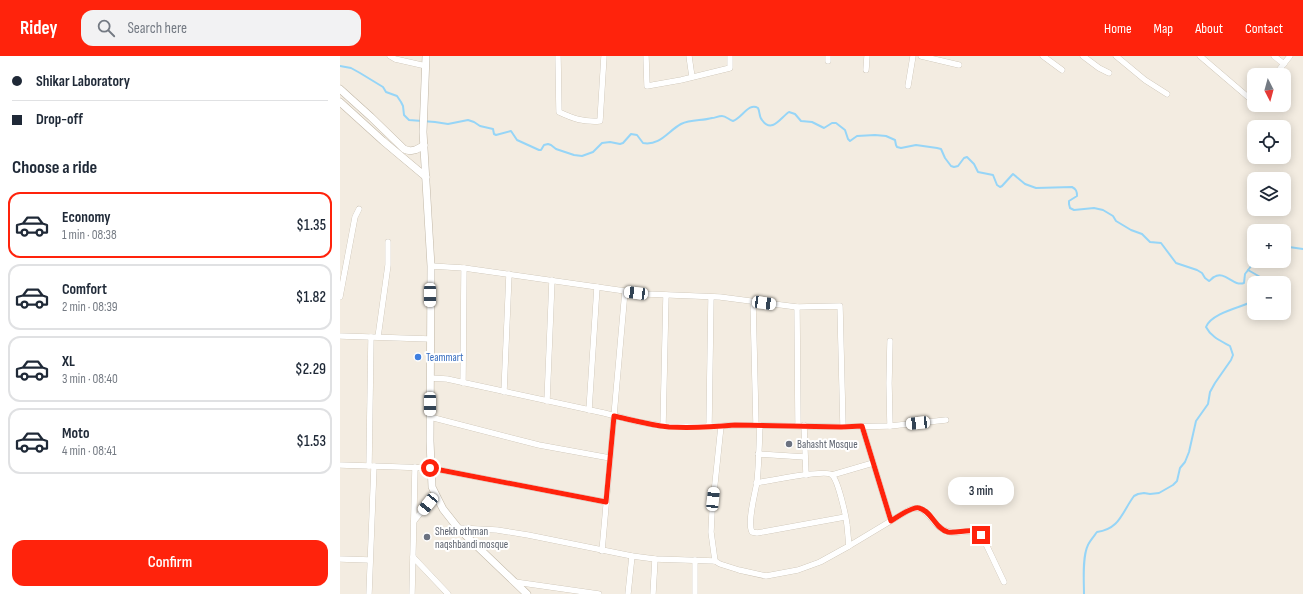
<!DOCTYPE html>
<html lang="en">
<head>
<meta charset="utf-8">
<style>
	:root { --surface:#fff; --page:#f2f2f3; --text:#1f2937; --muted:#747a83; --line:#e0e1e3; --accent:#ff230c }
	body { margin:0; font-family:"Sofia Sans Condensed",sans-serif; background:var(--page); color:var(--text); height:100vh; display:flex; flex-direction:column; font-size:15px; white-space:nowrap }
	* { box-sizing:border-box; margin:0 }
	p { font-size:13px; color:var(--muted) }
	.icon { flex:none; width:22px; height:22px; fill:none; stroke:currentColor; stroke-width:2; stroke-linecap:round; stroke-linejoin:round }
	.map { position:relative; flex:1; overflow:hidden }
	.details { display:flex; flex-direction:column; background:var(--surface); width:340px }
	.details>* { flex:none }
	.hud { display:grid; align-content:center; height:88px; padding:0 12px; background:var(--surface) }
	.needle { width:26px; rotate:174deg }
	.controls { position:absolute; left:907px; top:12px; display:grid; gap:8px }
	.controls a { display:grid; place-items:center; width:44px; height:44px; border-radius:8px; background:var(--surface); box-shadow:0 2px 10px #0003; font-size:20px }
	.end { position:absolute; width:18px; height:18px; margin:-9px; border:5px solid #ff230c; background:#fff; box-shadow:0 0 0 2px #fff }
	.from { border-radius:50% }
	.bubble { position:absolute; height:28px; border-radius:12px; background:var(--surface); box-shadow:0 2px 10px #0003; font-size:13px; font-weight:600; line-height:28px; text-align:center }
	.car { position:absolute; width:12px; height:24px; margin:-12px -6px; border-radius:5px; box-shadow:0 0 3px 1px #0007; background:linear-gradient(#fff 24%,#345 0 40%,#fff 0 76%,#345 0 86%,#fff 0) }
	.hud b { display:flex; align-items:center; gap:14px; height:38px; font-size:15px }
	.hud b+b { border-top:1px solid var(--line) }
	.hud i { width:10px; height:10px; background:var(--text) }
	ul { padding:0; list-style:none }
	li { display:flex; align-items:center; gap:12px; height:66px; margin:0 8px 6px; padding:0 4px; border:2px solid var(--line); border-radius:12px }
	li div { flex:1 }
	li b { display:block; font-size:15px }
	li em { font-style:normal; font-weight:600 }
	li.active { border-color:var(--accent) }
	li>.icon { width:36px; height:36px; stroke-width:1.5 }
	h2 { padding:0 12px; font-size:18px; line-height:48px }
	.cta { display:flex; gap:8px; margin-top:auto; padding:8px 12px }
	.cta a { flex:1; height:46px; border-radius:12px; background:var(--accent); color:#fff; font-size:16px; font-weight:600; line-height:46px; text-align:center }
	header { display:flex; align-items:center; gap:24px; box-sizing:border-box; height:56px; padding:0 20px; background:var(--accent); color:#fff }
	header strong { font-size:19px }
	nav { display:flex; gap:22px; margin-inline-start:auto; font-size:14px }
	.search { width:280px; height:36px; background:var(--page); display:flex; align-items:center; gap:10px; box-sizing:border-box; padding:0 14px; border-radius:12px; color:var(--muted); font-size:15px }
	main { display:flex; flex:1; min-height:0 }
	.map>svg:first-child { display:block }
</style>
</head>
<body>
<header>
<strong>Ridey</strong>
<div class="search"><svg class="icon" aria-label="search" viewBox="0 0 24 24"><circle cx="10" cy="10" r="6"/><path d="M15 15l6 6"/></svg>Search here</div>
<nav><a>Home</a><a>Map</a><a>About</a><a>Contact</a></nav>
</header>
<main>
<section class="details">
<div class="hud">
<b><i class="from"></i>Shikar Laboratory</b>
<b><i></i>Drop-off</b>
</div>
<h2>Choose a ride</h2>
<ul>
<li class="active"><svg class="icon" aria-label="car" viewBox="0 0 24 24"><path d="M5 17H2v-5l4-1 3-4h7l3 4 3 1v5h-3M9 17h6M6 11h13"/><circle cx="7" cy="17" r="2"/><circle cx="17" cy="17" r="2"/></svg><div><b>Economy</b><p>1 min · 08:38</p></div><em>$1.35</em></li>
<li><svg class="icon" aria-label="car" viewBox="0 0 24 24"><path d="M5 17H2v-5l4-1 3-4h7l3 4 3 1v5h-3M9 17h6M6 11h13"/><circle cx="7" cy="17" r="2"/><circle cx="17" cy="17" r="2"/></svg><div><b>Comfort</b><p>2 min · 08:39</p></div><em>$1.82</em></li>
<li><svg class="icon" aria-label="car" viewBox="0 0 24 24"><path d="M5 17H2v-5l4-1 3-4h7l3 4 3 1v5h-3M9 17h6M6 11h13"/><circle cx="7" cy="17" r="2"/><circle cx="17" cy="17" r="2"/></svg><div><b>XL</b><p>3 min · 08:40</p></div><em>$2.29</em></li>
<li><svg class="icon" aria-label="car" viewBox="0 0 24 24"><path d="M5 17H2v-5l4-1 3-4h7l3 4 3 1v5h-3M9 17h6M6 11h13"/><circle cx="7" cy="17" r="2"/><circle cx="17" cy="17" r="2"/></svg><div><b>Moto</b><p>4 min · 08:41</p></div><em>$1.53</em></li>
</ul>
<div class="cta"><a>Confirm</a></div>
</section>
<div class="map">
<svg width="963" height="538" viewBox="0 0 963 538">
	<rect width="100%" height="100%" fill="#f3ece1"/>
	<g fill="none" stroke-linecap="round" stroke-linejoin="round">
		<g stroke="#96d5f7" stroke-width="2">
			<path d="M 0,10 L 11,12 L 20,17 L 43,31 L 46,36 L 57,40 L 61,46 L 63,50 L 64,59 L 69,64 L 95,66 L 108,68 L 128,64 L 134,66 L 140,70 L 153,73 L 154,78 L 156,79 L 171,75 L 177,84 L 199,94 L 201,94 L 204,89 L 208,88 L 211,89 L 216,93 L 234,99 L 242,100 L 253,96 L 262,87 L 270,86 L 280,88 L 283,87 L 291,78 L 297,79 L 303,87 C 320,90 328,75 341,68 C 351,63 362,65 372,62 C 375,62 378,60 382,60 C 386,60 389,64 393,65 C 402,62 409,46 418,52 C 420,56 419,61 422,64 C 432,78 441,61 449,56 L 455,58 L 461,65 L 472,66 L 484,72 L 492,67 L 496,67 L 505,74 L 508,83 L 510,85 L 517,80 L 535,79 L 546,80 L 555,84 L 556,89 L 557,91 L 561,92 L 576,89 L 597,92 L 601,93 L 605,102 L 611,110 L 614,111 L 618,110 L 624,102 L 627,101 L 634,108 L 638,116 L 653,119 L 657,129 L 660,131 L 662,130 L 672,119 L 673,118 L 685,128 L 696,132 L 732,131 C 736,133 737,135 737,140 L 729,145 L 729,148 L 730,152 L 734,154 L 754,152 L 763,154 L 773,160 L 776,165 L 791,174 L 802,178 L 810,186 L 821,187 L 836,207 L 857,214 L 862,217 L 865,222 L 869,225 C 871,224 872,222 874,221 C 885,214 893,231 904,227 L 905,218 L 915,205"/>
			<path d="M 944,192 L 949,191 L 963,193"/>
			<path d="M 908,214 L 922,222 L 926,227"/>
			<path d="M 744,538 C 744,525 742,501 748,489 C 749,486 754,480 757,476 C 780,473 782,456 794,440 L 798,438 L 804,437 L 810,438 L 819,437 L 833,429 L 837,425 L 840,412 L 845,406 L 849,396 L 856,365 L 868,348 L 870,336 L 875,327 L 891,304 L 893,299 L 890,290 C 881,285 871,281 866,271 C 871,257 902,251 914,245"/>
		</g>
		<g stroke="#c1b7a6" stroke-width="6">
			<g id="minor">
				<path d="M 50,0 L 55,3 L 86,10"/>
				<path d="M 218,0 L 219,56 C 234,63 243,66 260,65 L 264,0"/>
				<path d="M 306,0 L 307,30 L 341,24 L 390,12 L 390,0"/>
				<path d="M 349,0 L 352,21"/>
				<path d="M 488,0 L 488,5"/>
				<path d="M 581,0 L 619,9"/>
				<path d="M 703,0 L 722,14"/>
				<path d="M 743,0 L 759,12 L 769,17"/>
				<path d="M 776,0 L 805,24 L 827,38"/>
				<path d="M 860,0 L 908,41 L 910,42 L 914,41"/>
				<path d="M 934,0 L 944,8"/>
				<path d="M 526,14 L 527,0"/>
				<path d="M 935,19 L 950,0"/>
				<path d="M 568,30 L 573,0"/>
				<path d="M 91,210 L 124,212 L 306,238 L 380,241 L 457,251 L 500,250 L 503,371"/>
				<path d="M 0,241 L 15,161 L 19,153"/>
				<path d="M 413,246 L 416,369"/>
				<path d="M 457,251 L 458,369"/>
				<path d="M 0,280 L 90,283"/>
				<path d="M 38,281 L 48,209 L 48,186"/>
				<path d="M 90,322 L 107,323 L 264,357 L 299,366 L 323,370 L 381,370 L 395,369 L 503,371 L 550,370 L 606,364"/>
				<path d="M 123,327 L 124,212"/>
				<path d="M 164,336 L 169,218"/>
				<path d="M 207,345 L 212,224"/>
				<path d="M 249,354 L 257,231"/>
				<path d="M 90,361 L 199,389 L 270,402"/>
				<path d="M 420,369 C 419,388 419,407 417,426 C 415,438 407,466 412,476 L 417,477 L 505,461"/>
				<path d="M 464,369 L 466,419"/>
				<path d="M 323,370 L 326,239"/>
				<path d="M 369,370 L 371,241"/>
				<path d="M 522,370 L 551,465"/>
				<path d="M 550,370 L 549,327 L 550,285"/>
				<path d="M 418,398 L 465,401"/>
				<path d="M 0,409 L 90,412 L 266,446"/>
				<path d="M 29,410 L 31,281"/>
				<path d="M 492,419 L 533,407"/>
				<path d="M 416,427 C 428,425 486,413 492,419 C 498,424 506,460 507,469 C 508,476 508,483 509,490 L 569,454 C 588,446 590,468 604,474 C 615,480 627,473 638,476 L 645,486 L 664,526"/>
				<path d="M 74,465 L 95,439"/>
				<path d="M 118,472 L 157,474 L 188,479 L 292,500 L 315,503 L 375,505 L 380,508 L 399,514 L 426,520 L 458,514 L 480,506 L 509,490"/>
				<path d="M 262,495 L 285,235"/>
				<path d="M 73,501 L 108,538"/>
				<path d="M 0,503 L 30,504"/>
				<path d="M 355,504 L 355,538"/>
				<path d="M 375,505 L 371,476 L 372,456 L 381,370"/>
				<path d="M 175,526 L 259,538"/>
				<path d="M 29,538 L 34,410"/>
				<path d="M 72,538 L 75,411"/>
				<path d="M 288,538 L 292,500"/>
				<path d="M 313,538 L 315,503"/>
			</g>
		</g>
		<g stroke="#c1b7a6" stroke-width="8">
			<g id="tertiary">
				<path d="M 86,0 L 83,76 L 91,210 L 90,385 L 92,431 L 103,453 L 118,472 L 187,538"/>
				<path d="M 0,33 L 31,61 L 64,93 C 72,97 78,93 84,89"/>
				<path d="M 0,46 L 43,85 L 86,121"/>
			</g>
		</g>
		<use href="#minor" stroke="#fff" stroke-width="5.5"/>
		<use href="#tertiary" stroke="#fff" stroke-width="7"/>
	</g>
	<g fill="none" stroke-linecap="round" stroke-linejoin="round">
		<path stroke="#ff230c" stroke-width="5" d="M 90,412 L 266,446 L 274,360 C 292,364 310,369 329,371 C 350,372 373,371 395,369 L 502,371 L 522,370 L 551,465 C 557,461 573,450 579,452 C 592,455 595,473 608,476 C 619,478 632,470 641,479"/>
	</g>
	<circle fill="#3f7fe0" stroke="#fff" stroke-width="1.5" cx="78" cy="301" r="4"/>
	<g fill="#6b7280" stroke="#fff" stroke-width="1.5">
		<circle cx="449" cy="388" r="4"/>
		<circle cx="87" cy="481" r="4"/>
	</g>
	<g text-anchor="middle" stroke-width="4" stroke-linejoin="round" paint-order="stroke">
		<g font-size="11" fill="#366cbe" stroke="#fff" text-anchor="start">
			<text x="86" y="305">Teammart</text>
		</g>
		<g font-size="11" fill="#5b616d" stroke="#fff" text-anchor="start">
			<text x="457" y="392">Bahasht Mosque</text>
			<text x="95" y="479">Shekh othman<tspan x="95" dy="13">naqshbandi mosque</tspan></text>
		</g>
	</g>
</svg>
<div class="controls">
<a><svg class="needle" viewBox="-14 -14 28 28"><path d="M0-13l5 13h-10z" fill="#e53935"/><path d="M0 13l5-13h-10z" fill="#747a83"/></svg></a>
<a><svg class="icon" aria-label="locate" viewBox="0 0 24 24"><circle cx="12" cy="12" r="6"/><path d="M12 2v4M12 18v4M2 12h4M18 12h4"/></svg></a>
<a><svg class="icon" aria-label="layers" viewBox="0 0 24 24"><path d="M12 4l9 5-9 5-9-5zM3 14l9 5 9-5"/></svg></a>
<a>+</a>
<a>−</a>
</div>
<i class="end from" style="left:90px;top:412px"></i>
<i class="end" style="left:641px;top:479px"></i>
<div class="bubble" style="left:608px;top:421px;width:66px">3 min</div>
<i class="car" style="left:296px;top:237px;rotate:277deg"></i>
<i class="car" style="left:90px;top:239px;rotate:180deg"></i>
<i class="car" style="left:424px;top:247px;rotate:98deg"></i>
<i class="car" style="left:90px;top:348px;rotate:180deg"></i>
<i class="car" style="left:578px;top:367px;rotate:264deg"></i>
<i class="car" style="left:373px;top:443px;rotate:6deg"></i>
<i class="car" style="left:88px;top:448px;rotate:219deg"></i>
</div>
</main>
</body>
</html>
